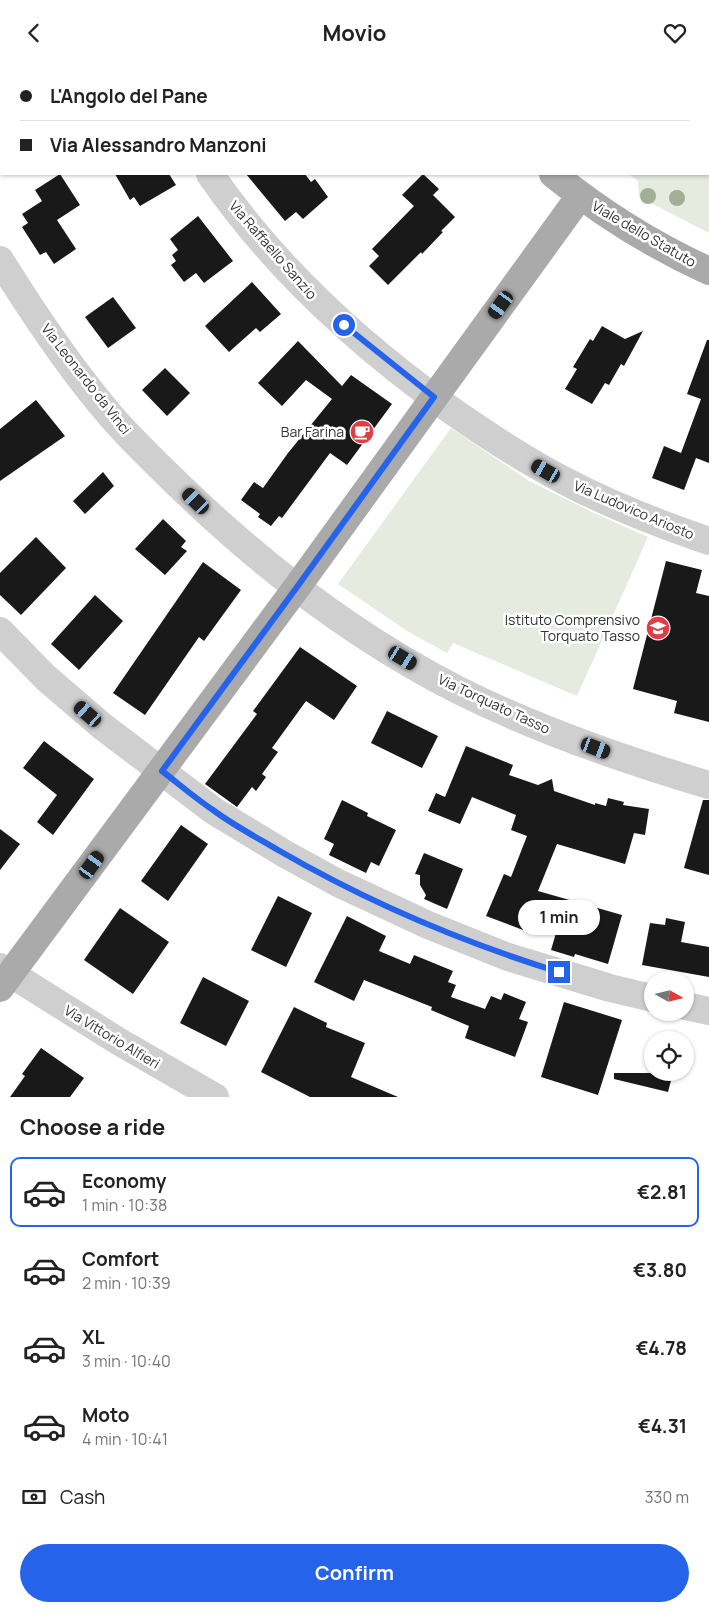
<!DOCTYPE html>
<html lang="en">
<head>
<meta charset="utf-8">
<style>
	:root { --surface:#fff; --page:#f6f6f6; --text:#222; --muted:#767676; --line:#e0e0e0; --accent:#2563eb }
	body { margin:0; font-family:Manrope,sans-serif; background:var(--page); color:var(--text); height:100vh; display:flex; flex-direction:column; font-size:19px; white-space:nowrap }
	* { box-sizing:border-box; margin:0 }
	p { font-size:16px; color:var(--muted) }
	.icon { flex:none; width:28px; height:28px; fill:none; stroke:currentColor; stroke-width:2; stroke-linecap:round; stroke-linejoin:round }
	.map { position:relative; height:1032px; overflow:hidden }
	.side { display:flex; flex-direction:column; background:var(--surface); flex:1 }
	.side>* { flex:none }
	.banner { position:absolute; left:0px; top:0px; width:710px; height:110px; box-shadow:0 1px 4px #0004; display:grid; align-content:center; height:110px; padding:0 20px; background:var(--surface) }
	.needle { width:32px; rotate:98deg }
	.buttons { position:absolute; left:644px; top:906px; display:grid; gap:10px }
	.buttons a { display:grid; place-items:center; width:50px; height:50px; border-radius:50%; background:var(--surface); box-shadow:0 1px 4px #0004; font-size:25px }
	.end { position:absolute; width:22px; height:22px; margin:-11px; border:6px solid #2563eb; background:#fff; box-shadow:0 0 0 2px #fff }
	.from { border-radius:50% }
	.bubble { position:absolute; height:35px; border-radius:18px; background:var(--surface); box-shadow:0 1px 4px #0004; font-size:16px; font-weight:700; line-height:35px; text-align:center }
	.car { position:absolute; width:15px; height:30px; margin:-15px -8px; border-radius:6px; box-shadow:0 0 4px 1px #0007; background:linear-gradient(#222 24%,#8ab4d8 0 40%,#222 0 76%,#8ab4d8 0 86%,#222 0) }
	.banner b { display:flex; align-items:center; gap:18px; height:48px; font-size:19px }
	.banner b+b { border-top:1px solid var(--line) }
	.banner i { width:12px; height:12px; background:var(--text) }
	ul { padding:0; list-style:none }
	li { display:flex; align-items:center; gap:15px; height:70px; margin:0 10px 8px; padding:0 10px; border:2px solid transparent; border-radius:10px }
	li div { flex:1 }
	li b { display:block; font-size:19px }
	li em { font-style:normal; font-weight:700 }
	li.current { border-color:var(--accent) }
	li>.icon { width:45px; height:45px; stroke-width:1.5 }
	h2 { padding:0 20px; font-size:22px; line-height:60px }
	.pay { display:flex; align-items:center; gap:12px; height:55px; padding:0 20px; font-size:19px }
	.pay p { margin-inline-start:auto }
	.button { display:flex; gap:10px; margin-top:auto; padding:10px 20px }
	.button a { flex:1; height:58px; border-radius:30px; background:var(--accent); color:#fff; font-size:20px; font-weight:700; line-height:58px; text-align:center }
	header { display:flex; justify-content:space-between; align-items:center; height:65px; padding:0 20px; background:var(--surface); font-size:22px; font-weight:700 }
	.map>svg:first-child { display:block }
</style>
</head>
<body>
<header><svg class="icon" aria-label="back" viewBox="0 0 24 24"><path d="M15 5l-7 7 7 7"/></svg>Movio<svg class="icon" aria-label="heart" viewBox="0 0 24 24"><path d="M12 20l-8-8c-3-5 5-10 8-4 3-6 11-1 8 4z"/></svg></header>
<div class="map">
<svg width="709" height="1032" viewBox="0 0 709 1032">
	<rect width="100%" height="100%" fill="#fff"/>
	<g fill="#e5ebdf">
		<path d="M 486,0 L 709,0 L 709,168 L 639,132 L 638,116 L 628,109 L 709,109 L 709,1 Z"/>
		<path d="M 451,363 L 529,416 L 594,448 L 648,472 L 577,631 L 453,578 L 447,588 L 407,566 L 338,519 Z"/>
	</g>
	<g fill="#191919">
		<path d="M 60,109 L 80,140 L 57,155 L 76,184 L 54,199 L 46,187 L 40,190 L 22,162 L 28,158 L 22,149 L 42,136 L 35,125 Z"/>
		<path d="M 115,109 L 169,109 L 176,120 L 140,141 L 134,132 L 130,135 Z"/>
		<path d="M 246,109 L 305,109 L 311,117 L 315,114 L 328,132 L 303,154 L 296,147 L 285,156 Z"/>
		<path d="M 423,109 L 439,124 L 433,130 L 455,152 L 441,166 L 443,167 L 422,189 L 421,187 L 388,220 L 369,201 L 379,191 L 372,184 L 414,141 L 402,130 Z"/>
		<path d="M 198,151 L 233,196 L 204,218 L 196,208 L 184,217 L 171,200 L 176,196 L 172,190 L 178,185 L 170,174 Z"/>
		<path d="M 252,217 L 281,249 L 260,267 L 256,263 L 229,287 L 205,261 Z"/>
		<path d="M 113,232 L 136,263 L 108,283 L 85,252 Z"/>
		<path d="M 602,261 L 625,274 L 643,266 L 624,301 L 621,299 L 609,320 L 605,318 L 592,339 L 565,324 L 577,304 L 573,302 L 590,274 L 593,276 Z"/>
		<path d="M 707,275 L 709,275 L 709,398 L 696,393 L 684,425 L 652,413 L 664,381 L 681,388 L 701,334 L 687,329 Z"/>
		<path d="M 298,276 L 342,321 L 351,310 L 392,339 L 347,400 L 330,388 L 282,453 L 279,451 L 271,461 L 258,452 L 260,449 L 241,435 L 254,417 L 263,423 L 288,388 L 332,334 L 306,315 L 282,341 L 258,318 Z"/>
		<path d="M 165,303 L 190,328 L 167,351 L 142,325 Z"/>
		<path d="M 36,335 L 65,371 L 0,416 L 0,364 Z"/>
		<path d="M 103,407 L 114,421 L 85,449 L 73,436 Z"/>
		<path d="M 163,454 L 186,476 L 181,482 L 187,486 L 165,510 L 135,484 Z"/>
		<path d="M 36,472 L 66,503 L 21,550 L 0,530 L 0,508 Z"/>
		<path d="M 666,496 L 702,505 L 696,528 L 709,531 L 709,657 L 674,648 L 677,636 L 633,624 Z"/>
		<path d="M 203,497 L 241,525 L 204,576 L 199,572 L 145,650 L 113,628 Z"/>
		<path d="M 95,530 L 123,556 L 79,605 L 51,579 Z"/>
		<path d="M 300,582 L 357,621 L 334,655 L 306,636 L 272,683 L 278,687 L 262,709 L 266,712 L 256,726 L 252,722 L 237,742 L 205,719 L 257,649 L 253,646 Z"/>
		<path d="M 387,646 L 438,671 L 422,703 L 371,678 Z"/>
		<path d="M 44,676 L 94,714 L 53,770 L 37,757 L 57,730 L 23,703 Z"/>
		<path d="M 466,681 L 513,700 L 509,710 L 538,720 L 552,714 L 554,726 L 595,740 L 595,738 L 606,741 L 608,733 L 624,737 L 623,740 L 649,744 L 645,770 L 634,768 L 625,799 L 557,779 L 538,826 L 622,850 L 608,899 L 575,889 L 574,892 L 551,885 L 558,861 L 528,849 L 523,865 L 486,851 L 504,809 L 511,812 L 527,771 L 511,765 L 516,750 L 472,732 L 460,759 L 428,746 L 436,728 L 445,732 Z"/>
		<path d="M 342,735 L 368,748 L 367,751 L 396,765 L 379,801 L 371,797 L 366,808 L 329,790 L 334,779 L 324,774 Z"/>
		<path d="M 703,735 L 709,735 L 709,810 L 684,803 Z"/>
		<path d="M 181,760 L 208,779 L 168,836 L 141,816 Z"/>
		<path d="M 0,764 L 20,779 L 0,805 Z"/>
		<path d="M 424,788 L 463,804 L 447,844 L 424,834 L 426,830 L 420,820 L 420,810 L 415,809 Z"/>
		<path d="M 278,831 L 312,848 L 286,902 L 251,885 Z"/>
		<path d="M 120,843 L 169,877 L 133,929 L 84,895 Z"/>
		<path d="M 347,851 L 386,871 L 379,886 L 410,899 L 414,890 L 453,906 L 448,917 L 456,920 L 451,932 L 485,944 L 491,931 L 501,935 L 504,928 L 526,937 L 519,954 L 528,957 L 515,992 L 465,973 L 469,961 L 431,945 L 432,942 L 364,915 L 354,936 L 314,917 Z"/>
		<path d="M 666,853 L 685,857 L 681,877 L 709,882 L 709,912 L 642,900 L 650,858 L 665,860 Z"/>
		<path d="M 203,912 L 249,936 L 226,981 L 180,958 Z"/>
		<path d="M 564,937 L 622,955 L 598,1030 L 541,1012 Z"/>
		<path d="M 294,942 L 327,958 L 326,962 L 365,978 L 351,1012 L 398,1032 L 310,1032 L 261,1007 Z"/>
		<path d="M 41,983 L 84,1013 L 70,1032 L 10,1032 L 25,1011 L 22,1009 Z"/>
		<path d="M 614,1008 L 673,1008 L 668,1027 L 614,1014 Z"/>
	</g>
	<g fill="none" stroke-linecap="round" stroke-linejoin="round">
		<path stroke="#ccc" stroke-width="3" stroke-dasharray="2.5 2.5" stroke-linecap="butt" d="M 674,1 L 675,0"/>
		<g stroke="#cfcfcf" stroke-width="28">
			<path d="M 142,0 L 142,1"/>
			<path d="M 210,109 C 274,202 357,278 448,343 C 485,369 523,394 563,415 C 610,440 659,459 709,476"/>
			<path d="M 0,195 C 33,248 69,302 110,350 C 135,379 163,405 190,431 C 270,507 360,575 458,625 C 538,665 624,695 709,720"/>
			<path d="M 0,566 L 46,613 L 102,661 L 214,746 L 285,789 L 338,818 L 428,860 L 508,892 L 610,923 L 652,933"/>
			<path d="M 0,902 L 118,976 L 215,1032"/>
			<path d="M 685,941 L 709,946"/>
		</g>
		<g stroke="#aaa" stroke-width="28">
			<path d="M 442,0 L 443,1"/>
			<path d="M 553,109 C 600,147 654,181 709,206"/>
			<path d="M 0,923 L 297,522 L 580,131"/>
		</g>
	</g>
	<g fill="#a1af96">
		<circle cx="648" cy="131" r="8"/>
		<circle cx="677" cy="133" r="8"/>
	</g>
	<g fill="none" stroke-linecap="round" stroke-linejoin="round">
		<path stroke="#2563eb" stroke-width="6" d="M 344,260 L 434,332 L 297,522 L 162,706 C 179,719 195,733 213,745 C 233,760 256,772 278,785 C 366,836 462,877 559,907"/>
	</g>
	<defs>
		<g id="cafe-disc" transform="scale(1.25)"><circle r="9.5" fill="#de3f47" stroke="#fff"/><path d="M-5.5-4.5H6V0H3Q3 3.5 0 3.5H-2.5Q-5.5 3.5-5.5 0ZM3-3.2v2h1.7v-2ZM-6 4.5H4V6H-6Z" fill="#fff"/></g>
		<g id="school-disc" transform="scale(1.25)"><circle r="9.5" fill="#de3f47" stroke="#fff"/><path d="M0-5L7-2L0 1L-7-2ZM-4 1L0 2.5L4 1V4Q0 6-4 4Z" fill="#fff"/></g>
	</defs>
	<g fill-rule="evenodd">
		<use href="#cafe-disc" x="362" y="367"/>
		<use href="#school-disc" x="658" y="563"/>
	</g>
	<g text-anchor="middle" stroke-width="5" stroke-linejoin="round" paint-order="stroke">
		<g font-size="14" fill="#323232" stroke="#fff">
			<text transform="translate(644 169) rotate(30)" y="5">Viale dello Statuto</text>
			<text transform="translate(273 185) rotate(49)" y="5">Via Raffaello Sanzio</text>
			<text transform="translate(86 314) rotate(52)" y="5">Via Leonardo da Vinci</text>
			<text transform="translate(634 445) rotate(23)" y="5">Via Ludovico Ariosto</text>
			<text transform="translate(494 639) rotate(25)" y="5">Via Torquato Tasso</text>
			<text transform="translate(112 972) rotate(31)" y="5">Via Vittorio Alfieri</text>
		</g>
		<g font-size="14" fill="#323232" stroke="#fff" text-anchor="end">
			<text x="344" y="372">Bar Farina</text>
			<text x="640" y="560">Istituto Comprensivo<tspan x="640" dy="16">Torquato Tasso</tspan></text>
		</g>
	</g>
</svg>
<div class="buttons">
<a><svg class="needle" viewBox="-14 -14 28 28"><path d="M0-13l5 13h-10z" fill="#e53935"/><path d="M0 13l5-13h-10z" fill="#767676"/></svg></a>
<a><svg class="icon" aria-label="locate" viewBox="0 0 24 24"><circle cx="12" cy="12" r="6"/><path d="M12 2v4M12 18v4M2 12h4M18 12h4"/></svg></a>
</div>
<i class="end from" style="left:344px;top:260px"></i>
<i class="end" style="left:559px;top:907px"></i>
<div class="bubble" style="left:518px;top:835px;width:82px">1 min</div>
<i class="car" style="left:501px;top:240px;rotate:216deg"></i>
<i class="car" style="left:546px;top:406px;rotate:300deg"></i>
<i class="car" style="left:196px;top:436px;rotate:314deg"></i>
<i class="car" style="left:403px;top:593px;rotate:121deg"></i>
<i class="car" style="left:88px;top:649px;rotate:311deg"></i>
<i class="car" style="left:596px;top:683px;rotate:111deg"></i>
<i class="car" style="left:92px;top:800px;rotate:36deg"></i>
<div class="banner">
<b><i class="from"></i>L'Angolo del Pane</b>
<b><i></i>Via Alessandro Manzoni</b>
</div>
</div>
<section class="side">
<h2>Choose a ride</h2>
<ul>
<li class="current"><svg class="icon" aria-label="car" viewBox="0 0 24 24"><path d="M5 17H2v-5l4-1 3-4h7l3 4 3 1v5h-3M9 17h6M6 11h13"/><circle cx="7" cy="17" r="2"/><circle cx="17" cy="17" r="2"/></svg><div><b>Economy</b><p>1 min · 10:38</p></div><em>€2.81</em></li>
<li><svg class="icon" aria-label="car" viewBox="0 0 24 24"><path d="M5 17H2v-5l4-1 3-4h7l3 4 3 1v5h-3M9 17h6M6 11h13"/><circle cx="7" cy="17" r="2"/><circle cx="17" cy="17" r="2"/></svg><div><b>Comfort</b><p>2 min · 10:39</p></div><em>€3.80</em></li>
<li><svg class="icon" aria-label="car" viewBox="0 0 24 24"><path d="M5 17H2v-5l4-1 3-4h7l3 4 3 1v5h-3M9 17h6M6 11h13"/><circle cx="7" cy="17" r="2"/><circle cx="17" cy="17" r="2"/></svg><div><b>XL</b><p>3 min · 10:40</p></div><em>€4.78</em></li>
<li><svg class="icon" aria-label="car" viewBox="0 0 24 24"><path d="M5 17H2v-5l4-1 3-4h7l3 4 3 1v5h-3M9 17h6M6 11h13"/><circle cx="7" cy="17" r="2"/><circle cx="17" cy="17" r="2"/></svg><div><b>Moto</b><p>4 min · 10:41</p></div><em>€4.31</em></li>
</ul>
<div class="pay"><svg class="icon" aria-label="cash" viewBox="0 0 24 24"><path d="M3 7h18v10H3z"/><circle cx="12" cy="12" r="2"/></svg>Cash<p>330 m</p></div>
<div class="button"><a>Confirm</a></div>
</section>
</body>
</html>
